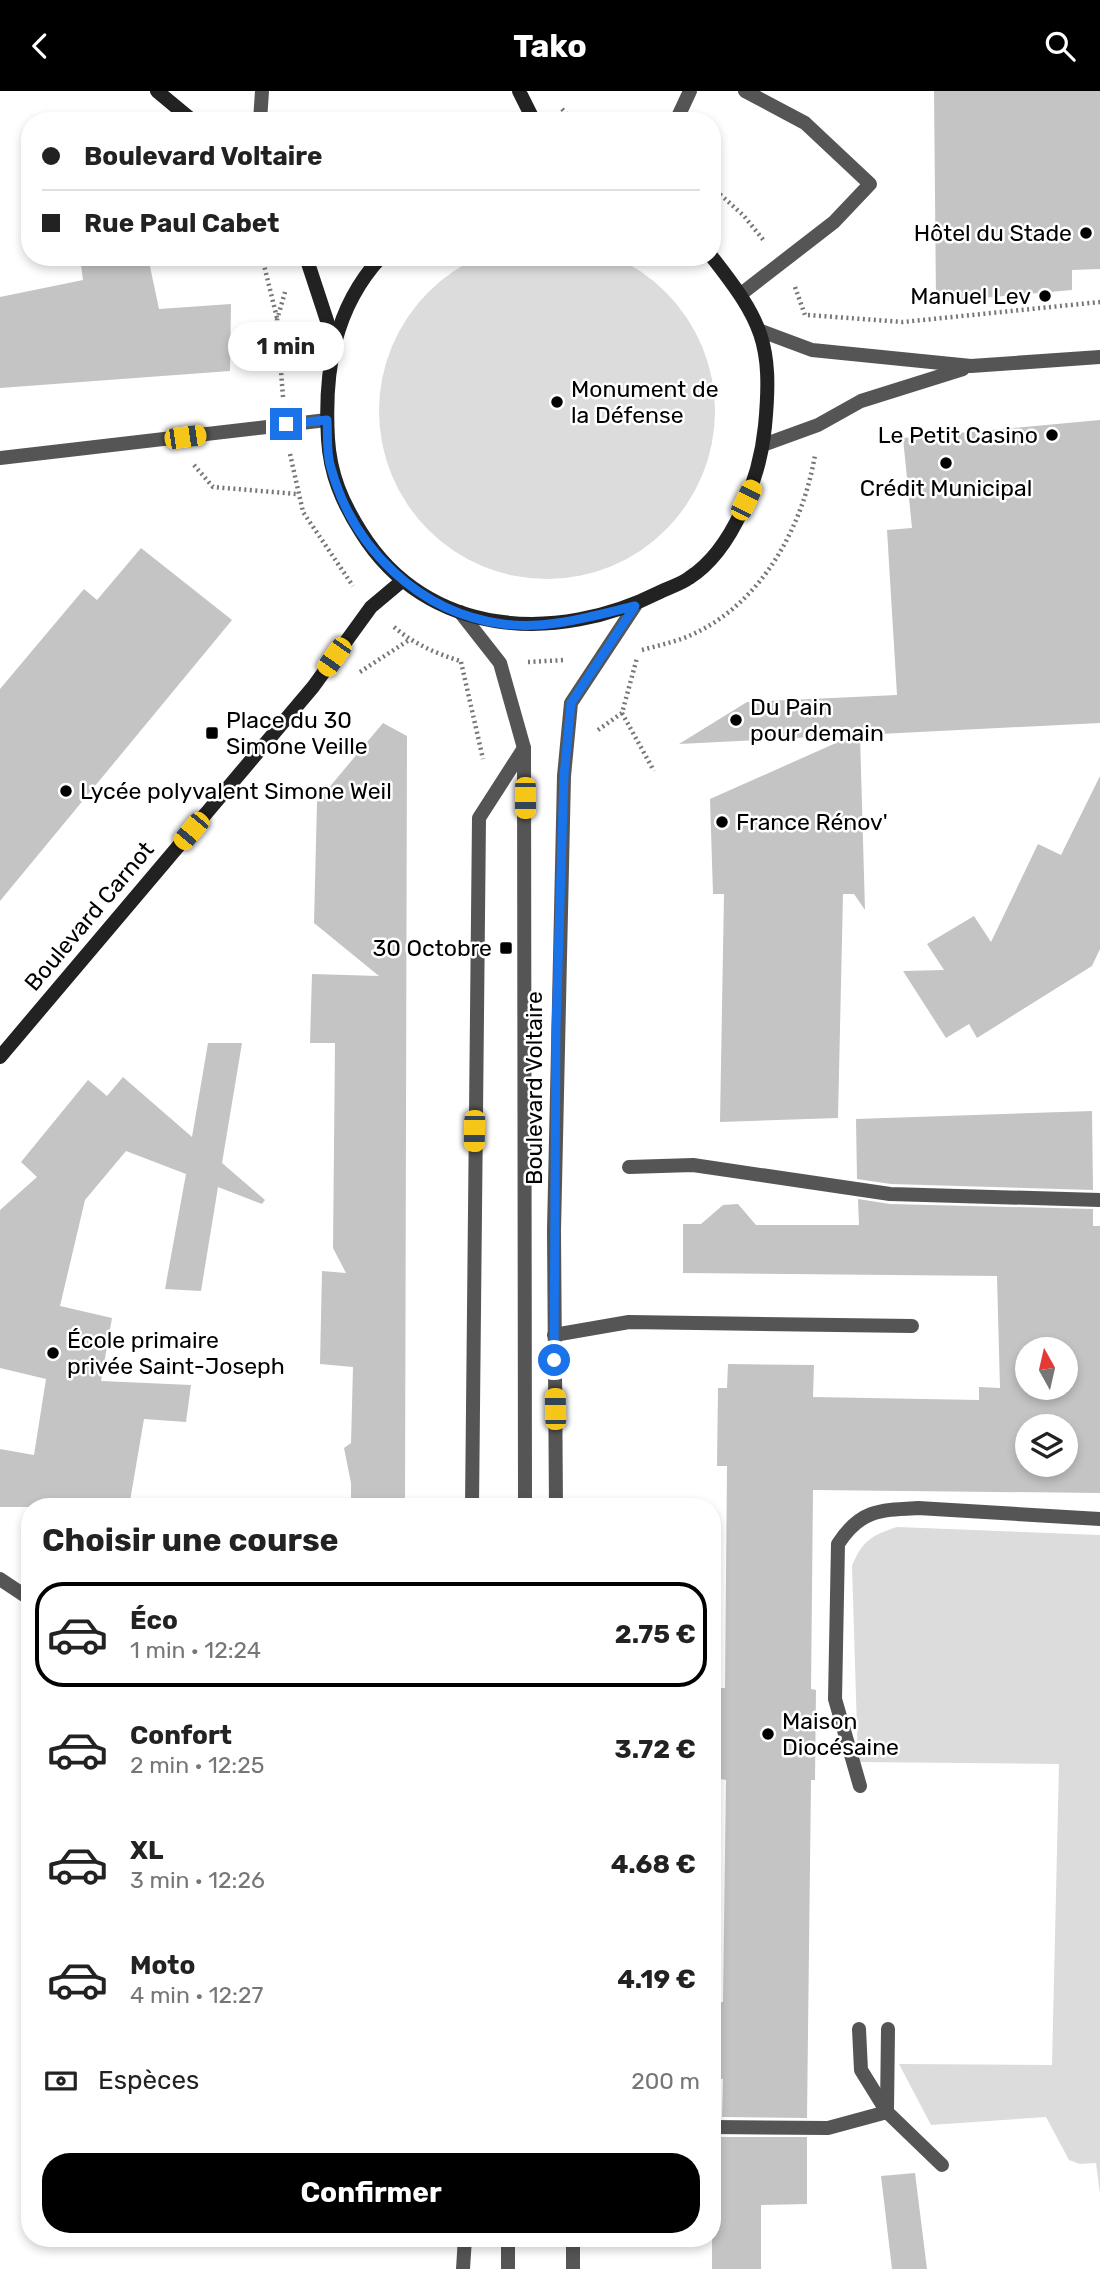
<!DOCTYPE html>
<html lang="fr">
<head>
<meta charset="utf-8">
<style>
	:root { --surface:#fff; --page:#f2f2f2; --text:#222; --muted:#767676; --line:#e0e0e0; --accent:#000 }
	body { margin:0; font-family:Rubik,sans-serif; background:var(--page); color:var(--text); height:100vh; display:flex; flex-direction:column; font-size:26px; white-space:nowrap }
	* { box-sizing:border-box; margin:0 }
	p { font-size:23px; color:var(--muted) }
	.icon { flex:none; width:38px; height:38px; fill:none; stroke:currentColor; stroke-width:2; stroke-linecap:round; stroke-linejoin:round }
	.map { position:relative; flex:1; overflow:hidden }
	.sheet { position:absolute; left:21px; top:1407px; width:700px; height:749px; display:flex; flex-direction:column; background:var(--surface); border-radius:28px; box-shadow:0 4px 10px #0003 }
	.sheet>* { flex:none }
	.top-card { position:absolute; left:21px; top:21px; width:700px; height:154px; border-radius:28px; box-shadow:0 4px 10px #0003; display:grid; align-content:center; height:154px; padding:0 21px; background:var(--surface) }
	.needle { width:46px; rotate:352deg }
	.controls { position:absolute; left:1015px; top:1246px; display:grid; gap:14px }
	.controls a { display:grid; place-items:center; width:63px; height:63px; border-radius:50%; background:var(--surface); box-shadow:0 4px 10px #0003; font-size:35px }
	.end { position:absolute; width:32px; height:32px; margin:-16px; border:9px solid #1a73e8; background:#fff; box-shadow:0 0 0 4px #fff }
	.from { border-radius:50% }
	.bubble { position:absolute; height:49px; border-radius:24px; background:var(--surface); box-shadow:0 4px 10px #0003; font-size:23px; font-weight:700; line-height:49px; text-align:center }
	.car { position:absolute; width:21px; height:42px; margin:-21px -10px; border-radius:9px; box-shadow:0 0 5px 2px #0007; background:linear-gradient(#f5c518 24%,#345 0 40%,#f5c518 0 76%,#345 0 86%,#f5c518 0) }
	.top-card b { display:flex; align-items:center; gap:24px; height:66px; font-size:26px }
	.top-card b+b { border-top:2px solid var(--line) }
	.top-card i { width:18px; height:18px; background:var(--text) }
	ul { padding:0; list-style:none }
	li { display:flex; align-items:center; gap:21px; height:105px; margin:0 14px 10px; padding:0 7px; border:4px solid transparent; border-radius:28px }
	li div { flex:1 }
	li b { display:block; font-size:26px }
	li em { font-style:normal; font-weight:700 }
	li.selected { border-color:var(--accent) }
	li>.icon { width:63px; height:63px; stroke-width:1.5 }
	h2 { padding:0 21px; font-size:32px; line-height:84px }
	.pay { display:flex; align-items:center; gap:18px; height:77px; padding:0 21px; font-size:26px }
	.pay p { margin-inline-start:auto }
	.action { display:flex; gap:14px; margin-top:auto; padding:14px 21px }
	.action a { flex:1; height:80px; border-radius:28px; background:var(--accent); color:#fff; font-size:28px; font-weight:700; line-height:80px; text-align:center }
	header { display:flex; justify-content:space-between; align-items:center; height:91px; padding:0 21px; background:var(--accent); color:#fff; font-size:32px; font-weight:700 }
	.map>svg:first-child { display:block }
</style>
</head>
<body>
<header><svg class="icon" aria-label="back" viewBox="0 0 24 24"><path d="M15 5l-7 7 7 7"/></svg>Tako<svg class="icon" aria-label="search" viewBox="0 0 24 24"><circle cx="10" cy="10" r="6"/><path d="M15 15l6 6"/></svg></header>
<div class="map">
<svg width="1100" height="2178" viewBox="0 0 1100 2178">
	<rect width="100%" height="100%" fill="#fff"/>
	<g fill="#dcdcdc">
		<circle cx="547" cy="320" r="168"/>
		<path d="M 897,1436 L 1100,1444 L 1100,2103 L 1096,2072 L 1080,2073 L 1069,2069 L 1046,2026 L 931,2034 L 899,1973 L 1052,1974 L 1059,1673 L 858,1671 L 852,1475 C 862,1450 872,1444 897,1436 Z"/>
	</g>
	<g fill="#c4c4c4" fill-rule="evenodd">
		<path d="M 934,0 L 1100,0 L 1100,178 L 1072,179 L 1072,199 L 936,211 Z"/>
		<path d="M 80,166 L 148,166 L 159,218 L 231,213 L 230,280 L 0,297 L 0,206 L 83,189 Z"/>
		<path d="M 1100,329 L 1100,632 L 860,644 L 865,819 L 854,803 L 843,803 L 838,1027 L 720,1031 L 724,803 L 713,803 L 710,708 L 854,644 L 679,653 L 747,611 L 897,604 L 887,439 L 912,437 L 903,347 Z"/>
		<path d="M 141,457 L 232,529 L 0,810 L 0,598 L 84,498 L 97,509 Z"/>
		<path d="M 383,632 L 407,645 L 405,1416 L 351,1414 L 351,1392 L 344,1357 L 351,1352 L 353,1276 L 320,1273 L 322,1180 L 346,1182 L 333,1157 L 335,952 L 310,952 L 312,883 L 379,885 L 314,832 L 317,711 Z"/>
		<path d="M 1100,685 L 1100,858 L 1092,875 L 977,947 L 969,933 L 946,947 L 903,880 L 944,879 L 927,853 L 974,825 L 991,851 L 1038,753 L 1061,764 Z"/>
		<path d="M 208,952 L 242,952 L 222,1072 L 265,1109 L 262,1113 L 218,1096 L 201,1200 L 165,1198 L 186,1083 L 126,1060 L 85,1109 L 60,1215 L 112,1227 L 101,1290 L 191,1294 L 186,1331 L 144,1328 L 129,1416 L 0,1416 L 0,1358 L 34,1364 L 46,1288 L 0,1277 L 0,1119 L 37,1086 L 21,1071 L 88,989 L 107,1005 L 123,986 L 192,1046 Z"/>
		<path d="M 1092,1020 L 1093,1099 L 891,1093 L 857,1088 L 856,1028 Z"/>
		<path d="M 858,1108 L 890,1113 L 1093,1118 L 1093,1135 L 1100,1135 L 1100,1402 L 813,1399 L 811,1598 L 816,1599 L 815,1689 L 811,1689 L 807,2027 L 722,2026 L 723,1988 L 712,1987 L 713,1911 L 723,1911 L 726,1689 L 720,1688 L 721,1597 L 725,1597 L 727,1375 L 717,1375 L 718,1297 L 727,1297 L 728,1273 L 814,1274 L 813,1306 L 979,1309 L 979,1296 L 1000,1297 L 997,1185 L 683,1182 L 683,1133 L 701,1133 L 723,1114 L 738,1113 L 756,1134 L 859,1134 ZM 1027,1258 L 1066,1258 L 1066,1297 L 1027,1297 ZM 1027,1335 L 1066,1335 L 1066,1374 L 1027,1374 Z"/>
		<path d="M 721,2046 L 807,2046 L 807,2113 L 761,2114 L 761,2178 L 712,2178 L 712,2061 L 720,2062 Z"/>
		<path d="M 915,2082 L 927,2178 L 892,2178 L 881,2085 Z"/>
	</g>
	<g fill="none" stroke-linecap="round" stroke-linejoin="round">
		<g stroke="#777" stroke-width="4.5" stroke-dasharray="2 3.5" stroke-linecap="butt">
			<path d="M 562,18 L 573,30"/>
			<path d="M 712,96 L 744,125 L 765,151"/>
			<path d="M 262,166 L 277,227"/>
			<path d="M 795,196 L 806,227"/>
			<path d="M 808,224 L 903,231 L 1100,211"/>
			<path d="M 283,306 L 277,229 L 285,201"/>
			<path d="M 290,363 L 303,421 L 353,495"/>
			<path d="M 194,374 L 213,396 L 297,403"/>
			<path d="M 394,536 C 414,553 435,562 460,570"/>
			<path d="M 642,559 C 656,555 670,552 684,547 C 758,518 802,440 815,364"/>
			<path d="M 461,571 L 483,668"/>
			<path d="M 528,571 L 565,569"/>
			<path d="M 360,581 L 409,549"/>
			<path d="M 622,622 L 654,680"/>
			<path d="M 598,639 L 622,622 L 637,567"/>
		</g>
		<g stroke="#555" stroke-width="14">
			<path d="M 676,30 L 690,0"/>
			<path d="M 741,203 L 834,131 L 870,93 L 805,32 L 745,0"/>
			<path d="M 629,1076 L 693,1074 L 890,1103 L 1100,1109"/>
			<path d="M 554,1244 L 629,1231 L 912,1235"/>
			<path d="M 472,1416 L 479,727 L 524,657"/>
			<path d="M 860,1695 L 835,1608 L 838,1453 C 860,1419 879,1419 918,1417 L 1100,1428"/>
			<path d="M 859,1938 L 861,1979 L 887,2021 L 942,2074"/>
			<path d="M 887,2019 L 888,1938"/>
			<path d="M 712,2036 L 828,2037 L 887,2021"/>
			<path d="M 463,2178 L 465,2147"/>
		</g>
		<path stroke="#555" stroke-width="14" d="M 0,1488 L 30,1508"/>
		<g stroke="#555" stroke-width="14">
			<path d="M 260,30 L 262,0"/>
			<path d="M 761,240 L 812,259 L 971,275 L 1100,266"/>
			<path d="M 763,354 L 818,334 L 861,310 L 963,278"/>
			<path d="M 0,367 L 327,329"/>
			<path d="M 460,521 L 500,572 L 524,657 L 525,1416"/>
			<path d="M 556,1416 L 554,1139 L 564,685 L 571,612 L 635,515"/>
			<path d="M 508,2178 L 508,2147"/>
			<path d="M 573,2178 L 573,2147"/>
		</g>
		<g stroke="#222" stroke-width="14">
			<path d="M 157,0 L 193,30"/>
			<path d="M 519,0 L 534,30"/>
			<path d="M 306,166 L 334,251"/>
			<path d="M 381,166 C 334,217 324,280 328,348 C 330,383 342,411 361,441 C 427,547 557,553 660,501 C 670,496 681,493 689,487 C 734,458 760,386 765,335 C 773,252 762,230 712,166"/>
			<path d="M 0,966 L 313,596 L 371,516 L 402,490"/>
		</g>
	</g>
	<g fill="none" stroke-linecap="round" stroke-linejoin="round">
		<path stroke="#1a73e8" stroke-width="9" d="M 286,333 L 327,329 C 328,344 326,362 331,377 C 353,457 419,522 503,533 C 547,539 593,525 635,515 L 571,612 L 564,685 L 556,938 L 554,1269"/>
	</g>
	<g fill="#000" stroke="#fff" stroke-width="2.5">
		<circle cx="1086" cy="142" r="7"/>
		<circle cx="1045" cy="205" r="7"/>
		<circle cx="557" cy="311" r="7"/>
		<circle cx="1052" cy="344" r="7"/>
		<circle cx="946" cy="372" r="7"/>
		<circle cx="736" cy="629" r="7"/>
		<rect x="205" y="635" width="14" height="14" rx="3.5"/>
		<circle cx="66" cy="700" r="7"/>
		<circle cx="722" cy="731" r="7"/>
		<rect x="499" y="850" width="14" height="14" rx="3.5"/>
		<circle cx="53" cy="1262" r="7"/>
		<circle cx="768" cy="1643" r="7"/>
	</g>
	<g text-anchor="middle" stroke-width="5" stroke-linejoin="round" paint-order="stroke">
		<g font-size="23" fill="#000" stroke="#fff" text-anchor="start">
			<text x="1072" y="150" text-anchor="end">Hôtel du Stade</text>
			<text x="1031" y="213" text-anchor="end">Manuel Lev</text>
			<text x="571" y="306">Monument de<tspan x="571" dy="26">la Défense</tspan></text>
			<text x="1038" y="352" text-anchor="end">Le Petit Casino</text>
			<text x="946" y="405" text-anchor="middle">Crédit Municipal</text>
			<text x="750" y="624">Du Pain<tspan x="750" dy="26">pour demain</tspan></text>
			<text x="226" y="637">Place du 30<tspan x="226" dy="26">Simone Veille</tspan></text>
			<text x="80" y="708">Lycée polyvalent Simone Weil</text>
			<text x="736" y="739">France Rénov'</text>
			<text x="492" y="865" text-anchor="end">30 Octobre</text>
			<text x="67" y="1257">École primaire<tspan x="67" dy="26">privée Saint-Joseph</tspan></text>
			<text x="782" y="1638">Maison<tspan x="782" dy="26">Diocésaine</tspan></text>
		</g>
		<g font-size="23" fill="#000" stroke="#fff">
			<text transform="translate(89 825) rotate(-50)" y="8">Boulevard Carnot</text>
			<text transform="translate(534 997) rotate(-90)" y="8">Boulevard Voltaire</text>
		</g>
	</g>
</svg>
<div class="controls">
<a><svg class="needle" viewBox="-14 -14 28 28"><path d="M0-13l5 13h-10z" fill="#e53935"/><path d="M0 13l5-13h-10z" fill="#767676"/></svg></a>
<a><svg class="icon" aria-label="layers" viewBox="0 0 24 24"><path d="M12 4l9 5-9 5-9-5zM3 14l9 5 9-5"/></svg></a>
</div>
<i class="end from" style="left:554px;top:1269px"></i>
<i class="end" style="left:286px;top:333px"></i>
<div class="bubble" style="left:228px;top:231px;width:116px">1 min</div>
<i class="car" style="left:185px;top:346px;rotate:82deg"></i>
<i class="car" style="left:746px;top:409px;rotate:26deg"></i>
<i class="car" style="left:334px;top:566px;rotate:215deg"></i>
<i class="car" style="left:525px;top:707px;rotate:180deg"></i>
<i class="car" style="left:191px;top:740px;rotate:220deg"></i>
<i class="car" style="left:474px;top:1040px;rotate:181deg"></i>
<i class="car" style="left:555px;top:1318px;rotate:359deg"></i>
<div class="top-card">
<b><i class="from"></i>Boulevard Voltaire</b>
<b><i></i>Rue Paul Cabet</b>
</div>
<section class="sheet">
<h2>Choisir une course</h2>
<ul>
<li class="selected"><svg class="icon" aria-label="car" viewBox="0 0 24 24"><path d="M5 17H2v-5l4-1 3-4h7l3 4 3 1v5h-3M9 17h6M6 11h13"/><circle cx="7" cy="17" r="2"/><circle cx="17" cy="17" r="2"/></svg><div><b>Éco</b><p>1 min · 12:24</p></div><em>2.75 €</em></li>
<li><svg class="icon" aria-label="car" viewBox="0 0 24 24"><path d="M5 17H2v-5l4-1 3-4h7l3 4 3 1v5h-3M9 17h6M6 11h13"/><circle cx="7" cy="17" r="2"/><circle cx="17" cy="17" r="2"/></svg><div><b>Confort</b><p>2 min · 12:25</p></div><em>3.72 €</em></li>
<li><svg class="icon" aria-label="car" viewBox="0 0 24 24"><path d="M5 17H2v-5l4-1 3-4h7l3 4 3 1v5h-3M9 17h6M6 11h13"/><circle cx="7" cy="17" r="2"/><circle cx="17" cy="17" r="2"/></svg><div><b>XL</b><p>3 min · 12:26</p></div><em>4.68 €</em></li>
<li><svg class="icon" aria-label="car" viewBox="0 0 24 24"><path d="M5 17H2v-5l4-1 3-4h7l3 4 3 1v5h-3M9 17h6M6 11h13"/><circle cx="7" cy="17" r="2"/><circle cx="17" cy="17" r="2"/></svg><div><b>Moto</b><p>4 min · 12:27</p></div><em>4.19 €</em></li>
</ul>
<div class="pay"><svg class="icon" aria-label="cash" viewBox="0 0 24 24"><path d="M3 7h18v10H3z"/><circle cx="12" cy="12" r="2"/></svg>Espèces<p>200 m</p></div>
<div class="action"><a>Confirmer</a></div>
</section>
</div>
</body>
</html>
